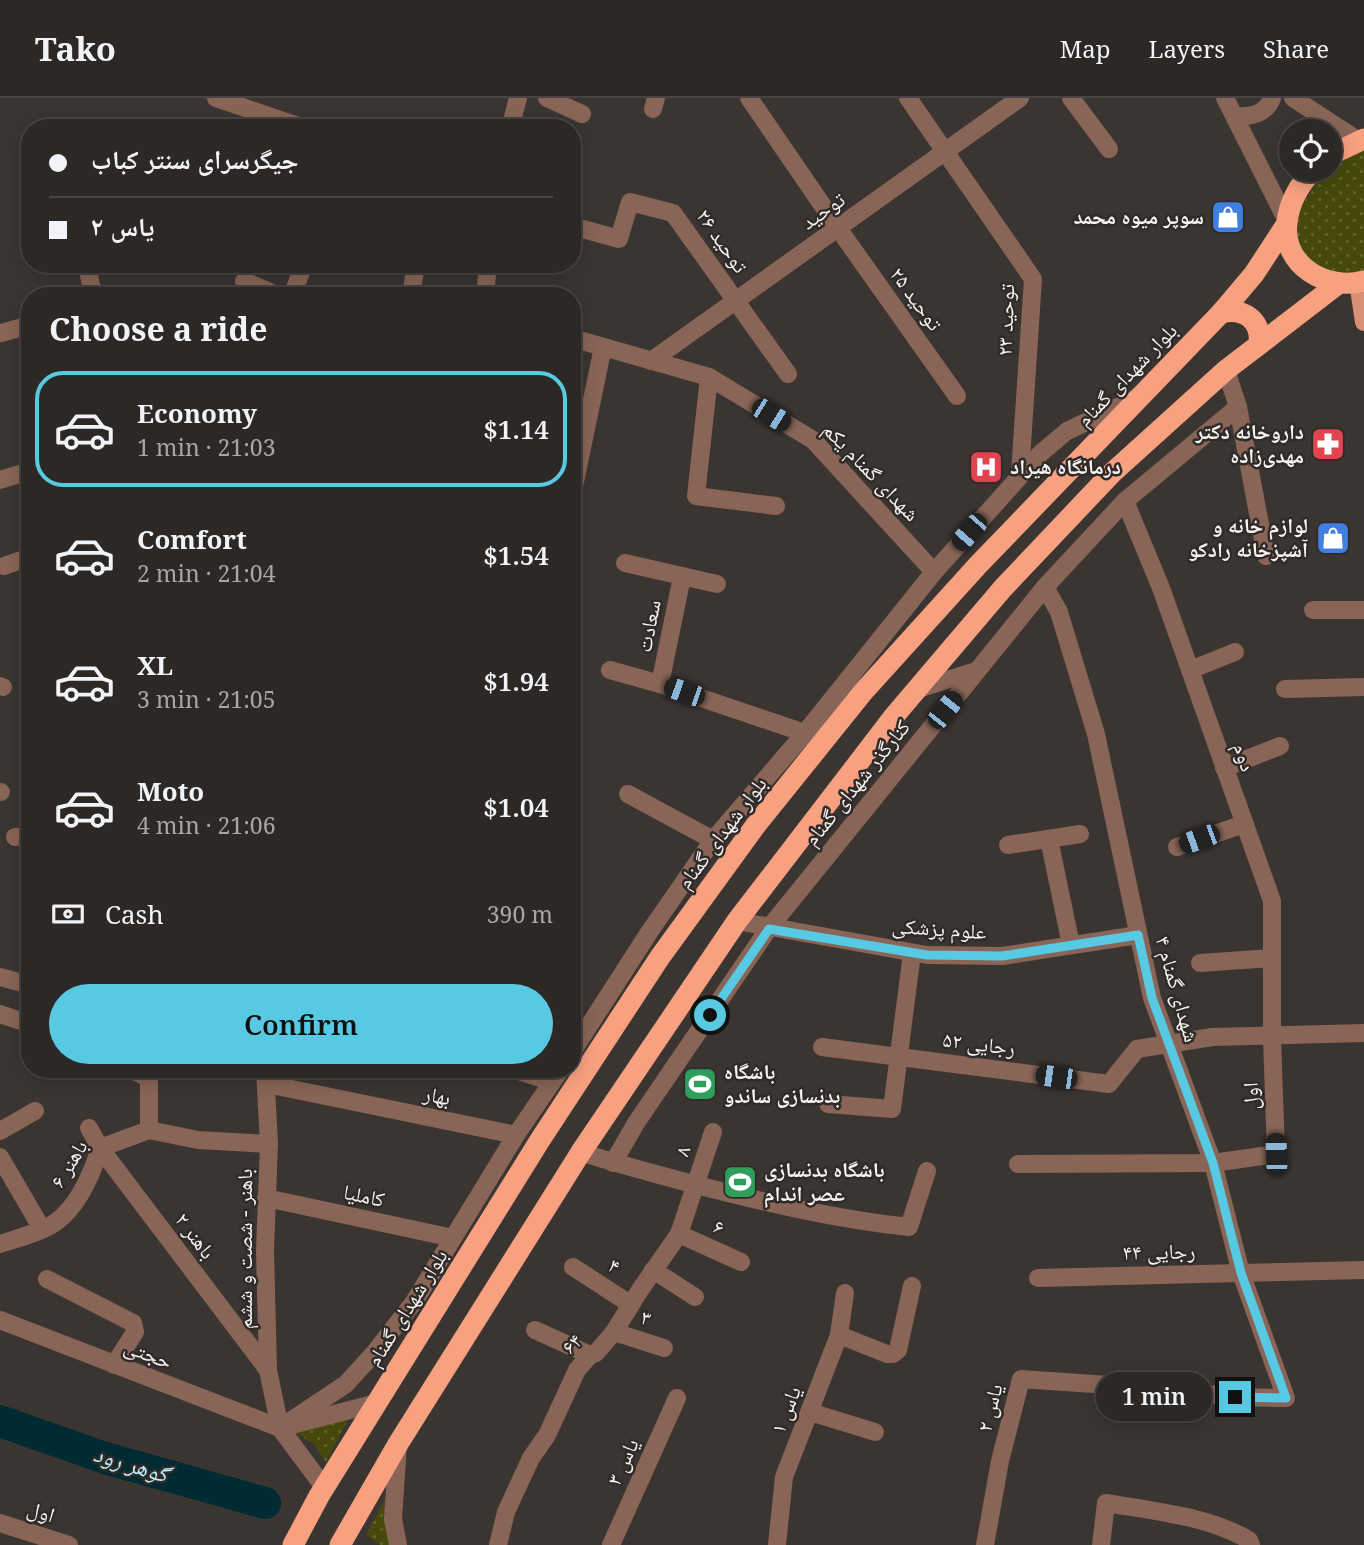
<!DOCTYPE html>
<html lang="en">
<head>
<meta charset="utf-8">
<style>
	:root { --surface:#2c2826; --page:#383432; --text:#f1f3f6; --muted:#a6a6a7; --line:#484443; --accent:#57c9e2 }
	body { margin:0; font-family:"Noto Serif","Noto Naskh Arabic",serif; background:var(--page); color:var(--text); height:100vh; display:flex; flex-direction:column; font-size:26px; white-space:nowrap }
	* { box-sizing:border-box; margin:0 }
	p { font-size:23px; color:var(--muted) }
	.icon { flex:none; width:38px; height:38px; fill:none; stroke:currentColor; stroke-width:2; stroke-linecap:round; stroke-linejoin:round }
	.map { position:relative; flex:1; overflow:hidden }
	.drawer { position:absolute; left:21px; top:189px; width:560px; height:791px; display:flex; flex-direction:column; background:var(--surface); border-radius:28px; box-shadow:0 4px 18px #0003,0 0 0 2px var(--line) }
	.drawer>* { flex:none }
	.hud { position:absolute; left:21px; top:21px; width:560px; height:154px; border-radius:28px; box-shadow:0 4px 18px #0003,0 0 0 2px var(--line); display:grid; align-content:center; height:154px; padding:0 28px; background:var(--surface) }
	.fabs { position:absolute; left:1279px; top:21px; display:grid; gap:14px }
	.fabs a { display:grid; place-items:center; width:63px; height:63px; border-radius:50%; background:var(--surface); box-shadow:0 4px 18px #0003,0 0 0 2px var(--line); font-size:35px }
	.end { position:absolute; width:32px; height:32px; margin:-16px; border:9px solid #57c9e2; background:#111; box-shadow:0 0 0 4px #111 }
	.from { border-radius:50% }
	.bubble { position:absolute; height:49px; border-radius:24px; background:var(--surface); box-shadow:0 4px 18px #0003,0 0 0 2px var(--line); font-size:23px; font-weight:600; line-height:49px; text-align:center }
	.car { position:absolute; width:21px; height:42px; margin:-21px -10px; border-radius:9px; box-shadow:0 0 5px 2px #0007; background:linear-gradient(#222 24%,#8ab4d8 0 40%,#222 0 76%,#8ab4d8 0 86%,#222 0) }
	.hud b { display:flex; align-items:center; gap:24px; height:66px; font-size:26px }
	.hud b+b { border-top:2px solid var(--line) }
	.hud i { width:18px; height:18px; background:var(--text) }
	ul { padding:0; list-style:none }
	li { display:flex; align-items:center; gap:21px; height:116px; margin:0 14px 10px; padding:0 14px; border:4px solid transparent; border-radius:28px }
	li div { flex:1 }
	li b { display:block; font-size:26px }
	li em { font-style:normal; font-weight:600 }
	li.current { border-color:var(--accent) }
	li>.icon { width:63px; height:63px; stroke-width:1.5 }
	h2 { padding:0 28px; font-size:32px; line-height:84px }
	.pay { display:flex; align-items:center; gap:18px; height:77px; padding:0 28px; font-size:26px }
	.pay p { margin-inline-start:auto }
	.action { display:flex; gap:14px; margin-top:auto; padding:14px 28px }
	.action a { flex:1; height:80px; border-radius:42px; background:var(--accent); color:#111; font-size:28px; font-weight:600; line-height:80px; text-align:center }
	header { display:flex; align-items:center; gap:42px; box-sizing:border-box; height:98px; padding:0 35px; background:var(--surface); border-bottom:2px solid var(--line) }
	header strong { font-size:33px }
	nav { display:flex; gap:38px; margin-inline-start:auto; font-size:24px }
	.map>svg:first-child { display:block }
</style>
</head>
<body>
<header>
<strong>Tako</strong>
<nav><a>Map</a><a>Layers</a><a>Share</a></nav>
</header>
<div class="map">
<svg width="1364" height="1447" viewBox="0 0 1364 1447">
	<defs>
		<pattern id="grass-dots" width="8" height="8" patternUnits="userSpaceOnUse" patternTransform="scale(1.75)"><rect width="8" height="8" fill="#46490b"/><path d="M2 2h.1M6 6h.1" fill="none" stroke="#61642f" stroke-width="1.8" stroke-linecap="round"/></pattern>
	</defs>
	<rect width="100%" height="100%" fill="#3b3532"/>
	<g fill="url(#grass-dots)">
		<path d="M 1364,51 L 1364,174 L 1331,176 L 1309,163 L 1297,141 L 1299,112 L 1323,74 L 1330,72 L 1330,69 L 1356,52 Z"/>
		<path d="M 348,1322 L 326,1364 L 314,1346 L 291,1332 Z"/>
		<path d="M 385,1401 L 391,1447 L 380,1447 L 366,1437 Z"/>
	</g>
	<g fill="none" stroke-linecap="round" stroke-linejoin="round">
		<path stroke="#012b32" stroke-width="32" d="M 0,1323 L 105,1360 L 265,1405"/>
		<g stroke="#886557" stroke-width="18">
			<path d="M 216,0 L 304,30"/>
			<path d="M 547,0 L 582,16"/>
			<path d="M 749,0 L 838,130 L 957,298"/>
			<path d="M 908,0 L 1033,181 L 1020,376"/>
			<path d="M 1071,0 L 1109,51"/>
			<path d="M 1225,0 L 1287,123"/>
			<path d="M 1293,0 L 1359,43"/>
			<path d="M 653,11 L 656,0"/>
			<path d="M 1236,18 C 1252,19 1266,16 1272,0"/>
			<path d="M 510,30 L 518,0"/>
			<path d="M 572,128 L 619,141 L 630,104 L 673,115 L 788,276"/>
			<path d="M 87,166 L 91,188 L 97,198"/>
			<path d="M 244,183 L 279,198"/>
			<path d="M 292,198 L 304,166"/>
			<path d="M 411,198 L 416,166"/>
			<path d="M 485,198 L 488,166"/>
			<path d="M 1,235 L 30,227"/>
			<path d="M 572,240 L 709,279 L 813,342 L 934,474"/>
			<path d="M 651,263 L 1020,0"/>
			<path d="M 1226,272 L 1238,309 L 1266,458"/>
			<path d="M 709,279 L 696,398 L 776,408"/>
			<path d="M 0,382 L 30,373"/>
			<path d="M 572,398 L 603,249"/>
			<path d="M 625,465 L 717,486"/>
			<path d="M 4,468 L 30,459"/>
			<path d="M 1313,512 L 1364,512"/>
			<path d="M 610,572 L 660,586 L 805,635"/>
			<path d="M 1190,572 L 1235,554"/>
			<path d="M 660,586 L 682,479"/>
			<path d="M 0,588 L 3,589"/>
			<path d="M 918,591 L 976,573"/>
			<path d="M 1285,591 L 1364,589"/>
			<path d="M 1224,670 L 1280,648"/>
			<path d="M 0,694 L 1,694"/>
			<path d="M 628,696 L 713,742"/>
			<path d="M 15,739 L 30,738"/>
			<path d="M 1049,741 L 1071,847"/>
			<path d="M 1008,747 L 1080,736"/>
			<path d="M 1177,749 L 1244,726"/>
			<path d="M 737,823 L 927,857 L 1002,858 L 1138,837"/>
			<path d="M 1200,865 L 1272,860"/>
			<path d="M 0,879 L 30,887"/>
			<path d="M 0,916 L 30,926"/>
			<path d="M 822,949 L 1109,986 L 1137,951 L 1212,939 L 1364,935"/>
			<path d="M 572,954 L 650,833 L 713,742 L 805,635 L 934,474 L 1041,355 L 1067,333 L 1137,300"/>
			<path d="M 131,971 L 146,979 L 149,985 L 149,1032"/>
			<path d="M 265,971 L 269,1046 L 265,1152 L 268,1272 L 280,1330"/>
			<path d="M 513,971 L 552,984"/>
			<path d="M 267,986 L 516,1037"/>
			<path d="M 828,1006 L 892,1011 L 912,855"/>
			<path d="M 89,1030 L 100,1050 L 268,1272"/>
			<path d="M 0,1033 L 35,1013"/>
			<path d="M 581,1054 C 616,1066 653,1075 689,1085 C 762,1104 834,1121 909,1129 L 927,1073"/>
			<path d="M 0,1059 L 42,1131"/>
			<path d="M 613,1065 L 636,1025 L 769,830 L 1045,489 L 1125,403 L 1238,309"/>
			<path d="M 1018,1066 L 1213,1065 L 1276,1056 L 1272,939 L 1272,803 L 1161,490 L 1125,403"/>
			<path d="M 266,1100 L 453,1140"/>
			<path d="M 679,1136 L 741,1164"/>
			<path d="M 0,1146 C 18,1140 40,1135 56,1124 C 79,1107 92,1076 100,1050 L 149,1032 L 198,1042 L 269,1046"/>
			<path d="M 573,1169 L 630,1206"/>
			<path d="M 653,1172 L 695,1199"/>
			<path d="M 1038,1180 L 1364,1172"/>
			<path d="M 47,1181 L 133,1225 L 135,1234 L 114,1267"/>
			<path d="M 0,1222 L 280,1330"/>
			<path d="M 535,1232 L 590,1257"/>
			<path d="M 614,1234 L 664,1250"/>
			<path d="M 839,1237 L 887,1256 L 893,1256 L 898,1252 L 912,1188"/>
			<path d="M 810,1314 L 875,1334"/>
			<path d="M 280,1330 L 346,1286 L 375,1254 L 414,1204 L 516,1037 L 561,971"/>
			<path d="M 398,1346 L 393,1421 L 398,1447"/>
			<path d="M 324,1389 L 280,1330 L 377,1305"/>
			<path d="M 0,1425 L 69,1447"/>
			<path d="M 498,1447 L 506,1414 L 531,1360 L 547,1337 L 577,1272 L 590,1257 L 596,1255 L 614,1234 L 640,1192 L 679,1136 L 713,1034"/>
			<path d="M 611,1447 L 677,1300"/>
			<path d="M 777,1447 L 784,1379 L 839,1237 L 845,1195"/>
			<path d="M 985,1447 L 1000,1363 L 1021,1281 L 1166,1291 L 1235,1299 L 1286,1300 L 1241,1175 L 1213,1065 L 1152,900 L 1096,636 L 1059,514 L 1045,489"/>
			<path d="M 1101,1447 L 1106,1405 C 1154,1413 1207,1418 1249,1442 L 1251,1447"/>
		</g>
		<path stroke="#d89176" stroke-width="18" d="M 1358,184 L 1364,224"/>
		<g stroke="#f8a181" stroke-width="21">
			<path d="M 1330,57 L 1364,41"/>
			<path d="M 1313,72 C 1299,87 1289,104 1287,125 C 1282,168 1327,193 1364,183"/>
			<path d="M 1221,215 C 1243,209 1262,222 1259,246"/>
			<path d="M 293,1447 L 319,1398 L 540,1042 L 660,859 L 756,727 L 863,594 L 978,467 L 1221,215 L 1254,176 L 1286,127"/>
			<path d="M 340,1447 L 398,1346 L 581,1054 L 737,823 L 895,617 L 1003,490 L 1112,375 L 1226,272 L 1338,186"/>
		</g>
	</g>
	<g fill="none" stroke-linecap="round" stroke-linejoin="round">
		<path stroke="#57c9e2" stroke-width="9" d="M 710,917 L 769,831 L 927,857 L 1002,858 L 1138,837 L 1152,900 L 1213,1065 L 1241,1175 L 1286,1300 L 1235,1299"/>
	</g>
	<defs>
		<g id="shop-square" transform="scale(1.75)"><rect x="-9" y="-9" width="18" height="18" rx="4" fill="#3f7fe0" stroke="#302b28"/><path d="M-5-2.5h2.3a2.7 3.5 0 0 1 5.4 0H5L5.5 6h-11ZM-1.5-2.5h3a1.5 2.3 0 0 0-3 0Z" fill="#fff"/></g>
		<g id="pharmacy-square" transform="scale(1.75)"><rect x="-9" y="-9" width="18" height="18" rx="4" fill="#e0444e" stroke="#302b28"/><path d="M-2-6h4v4h4v4h-4v4h-4v-4h-4v-4h4Z" fill="#fff"/></g>
		<g id="hospital-square" transform="scale(1.75)"><rect x="-9" y="-9" width="18" height="18" rx="4" fill="#e0444e" stroke="#302b28"/><path d="M-5-5h3v3.5h4V-5h3V5h-3V1.5h-4V5h-3Z" fill="#fff"/></g>
		<g id="stadium-square" transform="scale(1.75)"><rect x="-9" y="-9" width="18" height="18" rx="4" fill="#2e9e5b" stroke="#302b28"/><path d="M0-5a6.5 5 0 1 0 0 10a6.5 5 0 1 0 0-10ZM-3.5-1.8h7v3.6h-7Z" fill="#fff"/></g>
	</defs>
	<g fill-rule="evenodd">
		<use href="#shop-square" x="1228" y="119"/>
		<use href="#pharmacy-square" x="1328" y="346"/>
		<use href="#hospital-square" x="986" y="369"/>
		<use href="#shop-square" x="1333" y="440"/>
		<use href="#stadium-square" x="700" y="986"/>
		<use href="#stadium-square" x="740" y="1084"/>
	</g>
	<g text-anchor="middle" stroke-width="5" stroke-linejoin="round" paint-order="stroke">
		<g font-size="21" fill="#f7f3f1" stroke="#302b28">
			<text transform="translate(823 113) rotate(-35)" y="7">توحید</text>
			<text transform="translate(722 143) rotate(55)" y="7">توحید ۲۶</text>
			<text transform="translate(916 201) rotate(54)" y="7">توحید ۲۵</text>
			<text transform="translate(1006 222) rotate(-88)" y="7">توحید ۲۳</text>
			<text transform="translate(1127 277) rotate(-46)" y="7">بلوار شهدای گمنام</text>
			<text transform="translate(871 374) rotate(46)" y="7">شهدای گمنام یکم</text>
			<text transform="translate(649 528) rotate(-79)" y="7">سعادت</text>
			<text transform="translate(1244 659) rotate(71)" y="7">دوم</text>
			<text transform="translate(857 685) rotate(-51)" y="7">کنارگذر شهدای گمنام</text>
			<text transform="translate(722 735) rotate(-53)" y="7">بلوار شهدای گمنام</text>
			<text transform="translate(939 831) rotate(4)" y="7">علوم پزشکی</text>
			<text transform="translate(1177 891) rotate(74)" y="7">شهدای گمنام ۴</text>
			<text transform="translate(979 946) rotate(7)" y="7">رجایی ۵۲</text>
			<text transform="translate(437 998) rotate(11)" y="7">بهار</text>
			<text transform="translate(1251 998) rotate(-92)" y="7">اول</text>
			<text transform="translate(683 1053) rotate(-71)" y="7">۸</text>
			<text transform="translate(69 1066) rotate(-59)" y="7">باهنر ۶</text>
			<text transform="translate(364 1098) rotate(12)" y="7">کاملیا</text>
			<text transform="translate(719 1129) rotate(24)" y="7">۶</text>
			<text transform="translate(195 1138) rotate(53)" y="7">باهنر ۲</text>
			<text transform="translate(245 1151) rotate(-90)" y="7">باهنر - شصت و ششم</text>
			<text transform="translate(1159 1154) rotate(-1)" y="7">رجایی ۴۴</text>
			<text transform="translate(614 1168) rotate(33)" y="7">۴</text>
			<text transform="translate(407 1210) rotate(-58)" y="7">بلوار شهدای گمنام</text>
			<text transform="translate(646 1220) rotate(17)" y="7">۳</text>
			<text transform="translate(572 1246) rotate(-45)" y="7">۶۴</text>
			<text transform="translate(148 1256) rotate(21)" y="7">حجتی</text>
			<text transform="translate(990 1310) rotate(-76)" y="7">یاس ۲</text>
			<text transform="translate(786 1312) rotate(-69)" y="7">یاس ۱</text>
			<text transform="translate(623 1364) rotate(-66)" y="7">یاس ۳</text>
			<text transform="translate(41 1414) rotate(18)" y="7">اول</text>
		</g>
		<g font-size="21" font-weight="bold" fill="#f7f3f1" stroke="#302b28" text-anchor="end">
			<text x="1204" y="126">سوپر میوه محمد</text>
			<text x="1304" y="341">داروخانه دکتر<tspan x="1304" dy="24">مهدی‌زاده</tspan></text>
			<text x="1010" y="376" text-anchor="start">درمانگاه هیراد</text>
			<text x="1308" y="435">لوازم خانه و<tspan x="1308" dy="24">آشپزخانه رادکو</tspan></text>
			<text x="724" y="981" text-anchor="start">باشگاه<tspan x="724" dy="24">بدنسازی ساندو</tspan></text>
			<text x="764" y="1079" text-anchor="start">باشگاه بدنسازی<tspan x="764" dy="24">عصر اندام</tspan></text>
		</g>
		<g font-size="23" font-style="italic" fill="#b8eef9" stroke="#302b28">
			<text transform="translate(131 1366) rotate(17)" y="8">گوهر رود</text>
		</g>
	</g>
</svg>
<div class="fabs">
<a><svg class="icon" aria-label="locate" viewBox="0 0 24 24"><circle cx="12" cy="12" r="6"/><path d="M12 2v4M12 18v4M2 12h4M18 12h4"/></svg></a>
</div>
<i class="end from" style="left:710px;top:917px"></i>
<i class="end" style="left:1235px;top:1299px"></i>
<div class="bubble" style="left:1096px;top:1274px;width:116px">1 min</div>
<i class="car" style="left:771px;top:317px;rotate:122deg"></i>
<i class="car" style="left:969px;top:434px;rotate:221deg"></i>
<i class="car" style="left:684px;top:594px;rotate:289deg"></i>
<i class="car" style="left:945px;top:612px;rotate:39deg"></i>
<i class="car" style="left:1199px;top:741px;rotate:250deg"></i>
<i class="car" style="left:1056px;top:979px;rotate:278deg"></i>
<i class="car" style="left:1276px;top:1056px;rotate:358deg"></i>
<div class="hud">
<b><i class="from"></i>جیگرسرای سنتر کباب</b>
<b><i></i>یاس ۲</b>
</div>
<section class="drawer">
<h2>Choose a ride</h2>
<ul>
<li class="current"><svg class="icon" aria-label="car" viewBox="0 0 24 24"><path d="M5 17H2v-5l4-1 3-4h7l3 4 3 1v5h-3M9 17h6M6 11h13"/><circle cx="7" cy="17" r="2"/><circle cx="17" cy="17" r="2"/></svg><div><b>Economy</b><p>1 min · 21:03</p></div><em>$1.14</em></li>
<li><svg class="icon" aria-label="car" viewBox="0 0 24 24"><path d="M5 17H2v-5l4-1 3-4h7l3 4 3 1v5h-3M9 17h6M6 11h13"/><circle cx="7" cy="17" r="2"/><circle cx="17" cy="17" r="2"/></svg><div><b>Comfort</b><p>2 min · 21:04</p></div><em>$1.54</em></li>
<li><svg class="icon" aria-label="car" viewBox="0 0 24 24"><path d="M5 17H2v-5l4-1 3-4h7l3 4 3 1v5h-3M9 17h6M6 11h13"/><circle cx="7" cy="17" r="2"/><circle cx="17" cy="17" r="2"/></svg><div><b>XL</b><p>3 min · 21:05</p></div><em>$1.94</em></li>
<li><svg class="icon" aria-label="car" viewBox="0 0 24 24"><path d="M5 17H2v-5l4-1 3-4h7l3 4 3 1v5h-3M9 17h6M6 11h13"/><circle cx="7" cy="17" r="2"/><circle cx="17" cy="17" r="2"/></svg><div><b>Moto</b><p>4 min · 21:06</p></div><em>$1.04</em></li>
</ul>
<div class="pay"><svg class="icon" aria-label="cash" viewBox="0 0 24 24"><path d="M3 7h18v10H3z"/><circle cx="12" cy="12" r="2"/></svg>Cash<p>390 m</p></div>
<div class="action"><a>Confirm</a></div>
</section>
</div>
</body>
</html>
